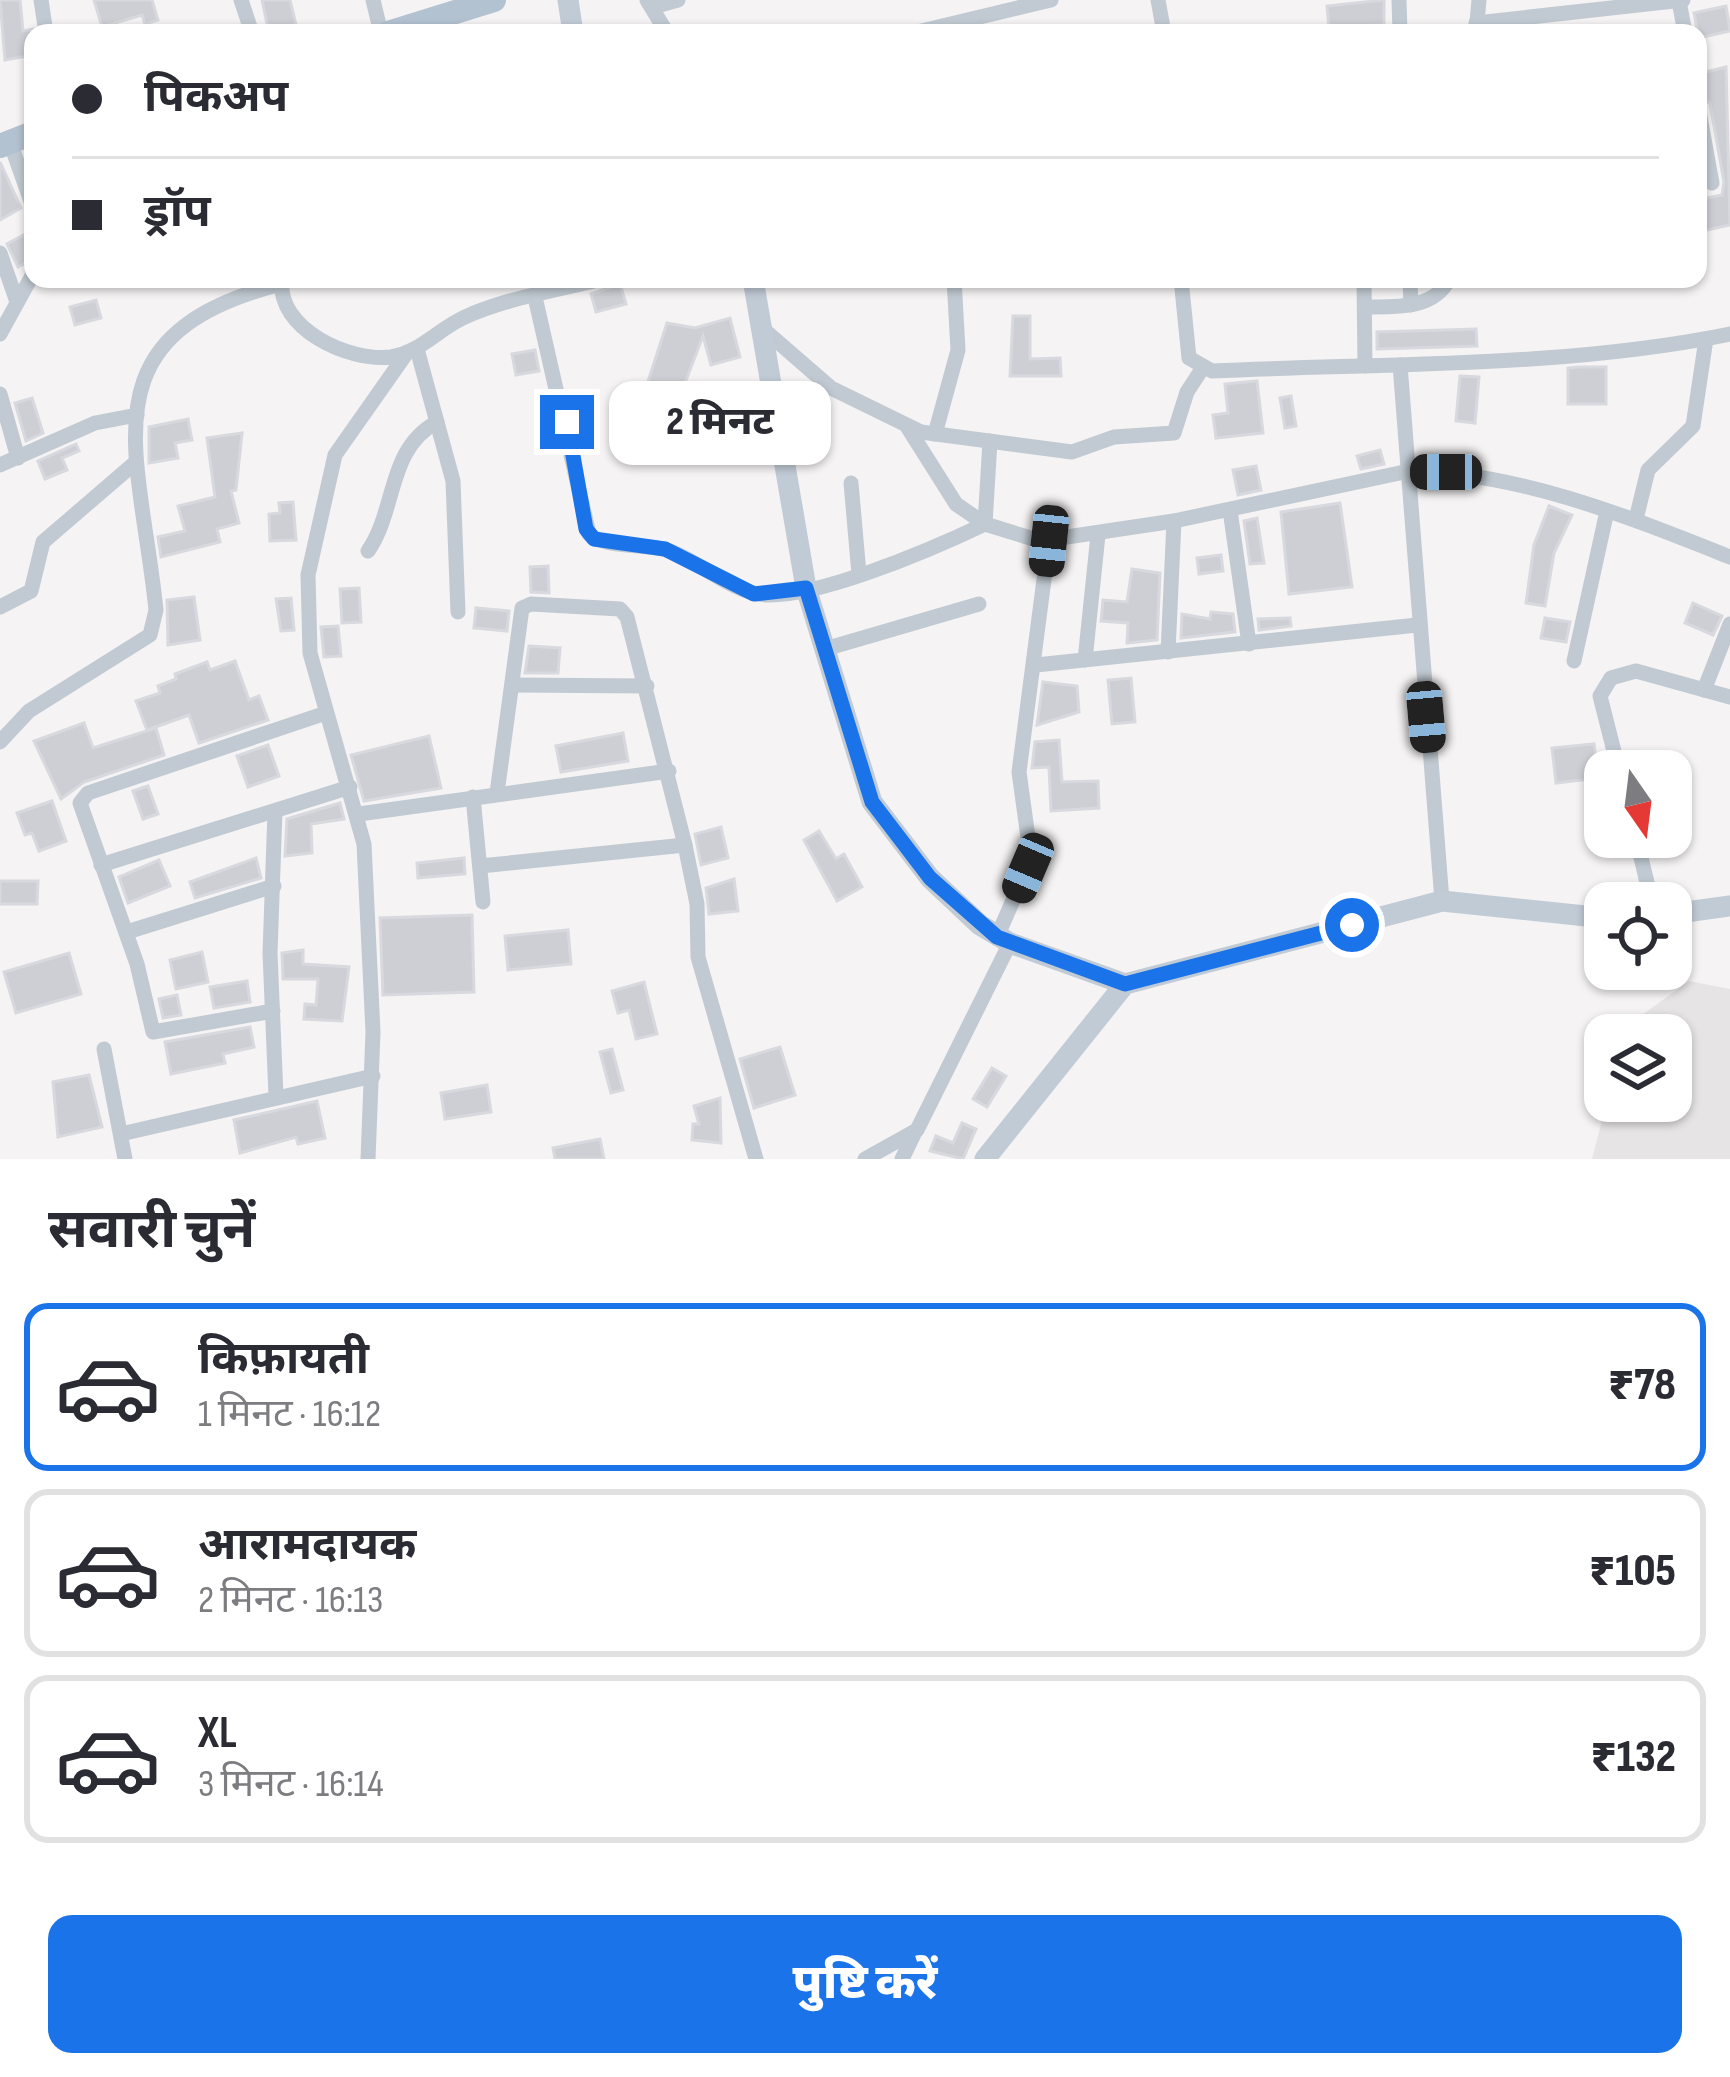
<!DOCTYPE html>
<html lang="hi">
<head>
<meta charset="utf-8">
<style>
	:root { --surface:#fff; --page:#f7f7f7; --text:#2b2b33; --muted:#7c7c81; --line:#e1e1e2; --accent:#1a73e8 }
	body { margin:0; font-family:"Sofia Sans Condensed","Noto Sans Devanagari",sans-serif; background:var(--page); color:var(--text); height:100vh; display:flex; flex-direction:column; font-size:45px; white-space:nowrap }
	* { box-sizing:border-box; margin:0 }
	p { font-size:39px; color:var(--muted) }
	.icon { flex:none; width:66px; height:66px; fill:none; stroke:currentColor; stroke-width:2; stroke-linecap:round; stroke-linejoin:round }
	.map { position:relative; height:1159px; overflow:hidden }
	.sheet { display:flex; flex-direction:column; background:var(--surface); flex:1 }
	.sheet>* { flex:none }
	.banner { position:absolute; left:24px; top:24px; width:1683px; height:264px; border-radius:24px; box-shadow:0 3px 9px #0004; display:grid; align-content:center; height:264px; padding:0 48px; background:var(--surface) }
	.needle { width:78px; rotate:166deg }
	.fabs { position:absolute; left:1584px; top:750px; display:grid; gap:24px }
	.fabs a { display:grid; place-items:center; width:108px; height:108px; border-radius:24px; background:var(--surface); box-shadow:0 3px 9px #0004; font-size:60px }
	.end { position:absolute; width:54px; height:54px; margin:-27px; border:15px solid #1a73e8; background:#fff; box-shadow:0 0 0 6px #fff }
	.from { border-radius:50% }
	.bubble { position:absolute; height:84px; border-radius:24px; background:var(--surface); box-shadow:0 3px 9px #0004; font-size:39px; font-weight:800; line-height:84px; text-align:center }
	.car { position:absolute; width:36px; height:72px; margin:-36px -18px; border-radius:15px; box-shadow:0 0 9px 3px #0007; background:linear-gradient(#222 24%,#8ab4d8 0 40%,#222 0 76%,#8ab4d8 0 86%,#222 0) }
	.banner b { display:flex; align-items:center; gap:42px; height:114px; font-size:45px }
	.banner b+b { border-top:3px solid var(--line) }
	.banner i { width:30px; height:30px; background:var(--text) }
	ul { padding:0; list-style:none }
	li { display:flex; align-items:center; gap:36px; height:168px; margin:0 24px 18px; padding:0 24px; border:6px solid var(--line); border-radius:24px }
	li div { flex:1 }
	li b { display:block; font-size:45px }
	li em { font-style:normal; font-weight:800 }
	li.active { border-color:var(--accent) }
	li>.icon { width:108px; height:108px; stroke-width:1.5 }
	h2 { padding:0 48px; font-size:54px; line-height:144px }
	.button { display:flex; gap:24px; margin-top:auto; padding:24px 48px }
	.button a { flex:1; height:138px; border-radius:24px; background:var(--accent); color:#fff; font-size:48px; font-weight:800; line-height:138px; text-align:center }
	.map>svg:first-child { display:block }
</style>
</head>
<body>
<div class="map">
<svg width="1730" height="1159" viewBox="0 0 1730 1159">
	<rect width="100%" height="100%" fill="#f5f3f3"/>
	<path fill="#e6e4e5" d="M 1689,981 L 1730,989 L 1730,1159 L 1592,1159 L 1607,1101 L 1671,1101 L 1671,1035 L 1622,1035 L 1624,1028 Z"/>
	<g fill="#cdcfd5" stroke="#d7d9de" stroke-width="3">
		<path d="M 0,0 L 20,0 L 23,31 L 33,29 L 33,55 L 5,60 Z"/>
		<path d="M 94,0 L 152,0 L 158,20 L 145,24 L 142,15 L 102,27 Z"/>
		<path d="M 262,0 L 290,0 L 298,33 L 269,33 Z"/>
		<path d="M 1384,0 L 1384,25 L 1329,28 L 1327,6 Z"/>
		<path d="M 1726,6 L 1730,31 L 1699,38 L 1694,13 Z"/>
		<path d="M 1726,67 L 1730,225 L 1698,232 L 1698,200 L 1722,195 L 1724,182 L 1710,104 L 1699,94 L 1698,74 Z"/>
		<path d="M 0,162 L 21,208 L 0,220 Z"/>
		<path d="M 33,230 L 33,259 L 18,267 L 7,244 Z"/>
		<path d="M 620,284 L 626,304 L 596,312 L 591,294 Z"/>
		<path d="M 96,300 L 101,318 L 75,325 L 70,307 Z"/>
		<path d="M 1013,316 L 1030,316 L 1030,359 L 1060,358 L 1061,376 L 1010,376 Z"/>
		<path d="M 730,318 L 740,357 L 711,365 L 703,336 L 678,401 L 658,393 L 662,413 L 634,419 L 630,402 L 642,400 L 667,323 L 695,328 Z"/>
		<path d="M 1476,329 L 1477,346 L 1377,349 L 1377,332 Z"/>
		<path d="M 535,350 L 539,371 L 516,375 L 512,354 Z"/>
		<path d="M 1579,367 L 1606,367 L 1606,404 L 1568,404 L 1568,368 Z"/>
		<path d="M 1460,376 L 1479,377 L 1475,423 L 1456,421 Z"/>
		<path d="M 1257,381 L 1263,433 L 1216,438 L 1213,415 L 1228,413 L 1225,384 Z"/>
		<path d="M 1291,396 L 1296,426 L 1285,428 L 1280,398 Z"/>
		<path d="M 32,398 L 43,433 L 26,441 L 15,403 Z"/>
		<path d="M 188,419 L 192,440 L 175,443 L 178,458 L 149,463 L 149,427 Z"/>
		<path d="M 242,433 L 236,490 L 231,491 L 239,523 L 217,529 L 220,542 L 161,557 L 158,537 L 185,531 L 178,506 L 215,497 L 207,438 Z"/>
		<path d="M 76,444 L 79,451 L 62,458 L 67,470 L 45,479 L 38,461 Z"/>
		<path d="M 1380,450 L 1384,464 L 1361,469 L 1357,456 Z"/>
		<path d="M 1256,466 L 1261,490 L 1238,495 L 1233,470 Z"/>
		<path d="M 293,502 L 296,540 L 270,541 L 269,514 L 280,513 L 279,503 Z"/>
		<path d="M 1340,503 L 1352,587 L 1289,594 L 1281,512 Z"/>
		<path d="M 1549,506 L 1572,515 L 1554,553 L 1545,606 L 1526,603 L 1534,545 Z"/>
		<path d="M 1257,518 L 1264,563 L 1250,564 L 1244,521 Z"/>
		<path d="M 1221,555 L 1223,571 L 1199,574 L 1197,558 Z"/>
		<path d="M 548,566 L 549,593 L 531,592 L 530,567 Z"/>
		<path d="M 1132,569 L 1160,573 L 1157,640 L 1127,643 L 1128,623 L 1101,621 L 1103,600 L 1127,602 Z"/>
		<path d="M 359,588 L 361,622 L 342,623 L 340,589 Z"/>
		<path d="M 194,597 L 200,640 L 168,645 L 167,600 Z"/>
		<path d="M 291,598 L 294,630 L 281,631 L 276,599 Z"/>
		<path d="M 1693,603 L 1722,616 L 1713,635 L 1685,623 Z"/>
		<path d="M 476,608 L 509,611 L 507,631 L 474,628 Z"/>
		<path d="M 1211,612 L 1233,614 L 1235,632 L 1181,638 L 1182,614 L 1210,619 Z"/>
		<path d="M 1290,618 L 1291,626 L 1259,630 L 1258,619 Z"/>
		<path d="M 1545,618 L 1570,622 L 1566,642 L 1541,638 Z"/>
		<path d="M 338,626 L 341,656 L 324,657 L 321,627 Z"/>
		<path d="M 529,646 L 560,648 L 558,673 L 525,673 Z"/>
		<path d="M 235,661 L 249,700 L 259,696 L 268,720 L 199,743 L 189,715 L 147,730 L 136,701 L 160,693 L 158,686 L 176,679 L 175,674 L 207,662 L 210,670 Z"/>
		<path d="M 1131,678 L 1135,722 L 1112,724 L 1108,680 Z"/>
		<path d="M 1043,682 L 1077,686 L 1079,712 L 1037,725 Z"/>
		<path d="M 84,723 L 93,748 L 156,728 L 164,755 L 84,782 L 61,799 L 34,741 Z"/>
		<path d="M 623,733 L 628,761 L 561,772 L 556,746 Z"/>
		<path d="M 429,736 L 441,788 L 364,801 L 351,755 Z"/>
		<path d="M 1059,740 L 1062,782 L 1098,781 L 1099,808 L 1051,811 L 1049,767 L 1032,768 L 1035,742 Z"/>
		<path d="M 1594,744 L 1598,778 L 1556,783 L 1552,748 Z"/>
		<path d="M 268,745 L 279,776 L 248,787 L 237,756 Z"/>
		<path d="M 148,786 L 158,814 L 143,819 L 133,791 Z"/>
		<path d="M 52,801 L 66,841 L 39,851 L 32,833 L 25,835 L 17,813 Z"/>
		<path d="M 340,803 L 344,819 L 311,824 L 312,853 L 285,856 L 287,819 Z"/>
		<path d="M 721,827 L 728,858 L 701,865 L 695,834 Z"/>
		<path d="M 819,831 L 836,859 L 844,854 L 862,887 L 837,901 L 804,840 Z"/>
		<path d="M 256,858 L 261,878 L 195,898 L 190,882 Z"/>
		<path d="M 464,858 L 465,874 L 418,878 L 417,863 Z"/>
		<path d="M 159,860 L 170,886 L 128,903 L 119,877 Z"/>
		<path d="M 734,879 L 738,911 L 709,914 L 706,888 Z"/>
		<path d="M 0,881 L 38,881 L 37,904 L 0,904 Z"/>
		<path d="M 472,915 L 474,992 L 383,995 L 380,918 Z"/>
		<path d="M 568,930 L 571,964 L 508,970 L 505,936 Z"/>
		<path d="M 303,950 L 303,964 L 349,967 L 342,1021 L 304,1019 L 305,1004 L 316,1005 L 318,979 L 283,979 L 282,953 Z"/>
		<path d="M 202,952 L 208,982 L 176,989 L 170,960 Z"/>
		<path d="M 69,953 L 81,994 L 16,1013 L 4,972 Z"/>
		<path d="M 247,981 L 250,1002 L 214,1008 L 210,987 Z"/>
		<path d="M 644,982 L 657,1034 L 636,1039 L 629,1010 L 618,1013 L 612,991 Z"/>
		<path d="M 177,995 L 181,1015 L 163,1018 L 159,999 Z"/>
		<path d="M 250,1027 L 254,1047 L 223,1054 L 225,1063 L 171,1074 L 165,1042 Z"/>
		<path d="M 780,1047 L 795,1095 L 754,1108 L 740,1059 Z"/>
		<path d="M 612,1049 L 623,1090 L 611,1093 L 600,1052 Z"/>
		<path d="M 992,1068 L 1006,1076 L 987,1107 L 973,1099 Z"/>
		<path d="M 89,1075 L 102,1127 L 58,1137 L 53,1082 Z"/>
		<path d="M 487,1085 L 491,1112 L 445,1119 L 441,1093 Z"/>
		<path d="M 720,1098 L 721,1143 L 692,1140 L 693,1124 L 699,1124 L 694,1106 Z"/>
		<path d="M 317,1101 L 325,1138 L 298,1144 L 296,1137 L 240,1153 L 234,1120 Z"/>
		<path d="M 962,1123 L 976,1129 L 963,1159 L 930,1151 L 936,1136 L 953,1143 Z"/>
		<path d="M 600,1139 L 604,1159 L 555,1159 L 553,1148 Z"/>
	</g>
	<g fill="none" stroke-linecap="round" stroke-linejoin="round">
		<g stroke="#c1cad2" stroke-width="15">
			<path d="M 41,0 L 46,33"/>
			<path d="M 241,0 L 252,33"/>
			<path d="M 373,0 L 381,33"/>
			<path d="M 647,0 L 667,33"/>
			<path d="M 1158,0 L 1164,33"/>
			<path d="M 1399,0 L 1400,33"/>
			<path d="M 1679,1 L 1685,33"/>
			<path d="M 653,7 L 678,0"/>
			<path d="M 1476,23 L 1683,0"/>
			<path d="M 913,33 L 1051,0"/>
			<path d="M 1476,33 L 1479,0"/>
			<path d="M 1698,106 L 1712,183"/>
			<path d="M 10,142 L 33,207"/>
			<path d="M 0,253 L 16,299"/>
			<path d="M 282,279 C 276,329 349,362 391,357 C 421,352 438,329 465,317 C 506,298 556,291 601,279"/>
			<path d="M 1181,279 L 1189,358 L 1212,371 C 1384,363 1561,368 1730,334"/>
			<path d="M 1364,279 L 1365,366"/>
			<path d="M 1410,279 L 1411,305"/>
			<path d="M 535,297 L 589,534 C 609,550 645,542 670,551 C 699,562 724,585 753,593 C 801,607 939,546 985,524 L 990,441"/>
			<path d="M 1365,307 C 1394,307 1434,310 1449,279"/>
			<path d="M 763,329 L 831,388 L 921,432 L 1072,452 L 1114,437 L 1174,433 L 1187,392 L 1202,369"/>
			<path d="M 0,334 L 33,274"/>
			<path d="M 417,349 L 453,481 L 458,612"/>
			<path d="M 1400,365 L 1442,901"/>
			<path d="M 0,394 L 18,458"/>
			<path d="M 908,428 L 956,504 L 985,524 L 1040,541 L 1174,521 L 1409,471 C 1519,472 1629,517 1730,557"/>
			<path d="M 935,434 L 958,350 L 954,279"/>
			<path d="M 0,465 L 95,423 L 137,415"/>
			<path d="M 851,483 L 859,574"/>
			<path d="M 1230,510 L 1249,644"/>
			<path d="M 1636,519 L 1648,470 L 1693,426 L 1706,339"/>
			<path d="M 368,551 C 397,509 387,449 437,422"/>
			<path d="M 0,607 L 31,591 L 43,542 L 136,462"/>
			<path d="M 825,649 L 979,604"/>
			<path d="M 1168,652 L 1174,521"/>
			<path d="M 1085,660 L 1098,535"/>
			<path d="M 1574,661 L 1607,511"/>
			<path d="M 1036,665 L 1417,625"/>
			<path d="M 513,685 L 647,686"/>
			<path d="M 1704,690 L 1730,624"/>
			<path d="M 0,742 L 29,711 L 150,635 L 156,610 C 140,451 81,335 281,284"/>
			<path d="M 1619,771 L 1600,696 L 1611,678 L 1636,671 L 1730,697"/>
			<path d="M 497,793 L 522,608 L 531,604 L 620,609 L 627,617 L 685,845 L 697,904 L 698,957 L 756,1159"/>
			<path d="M 473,797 L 483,902"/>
			<path d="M 275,811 L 270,953 L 276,1096"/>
			<path d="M 359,814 L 669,771"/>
			<path d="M 1636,837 L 1652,903"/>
			<path d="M 101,865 L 350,787"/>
			<path d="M 480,866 L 685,845"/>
			<path d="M 127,932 L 274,886"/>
			<path d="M 997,937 L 1031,859 L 1019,772 L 1049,541"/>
			<path d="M 273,1011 L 153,1032 L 137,964 L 80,803 L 88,793 L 323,714"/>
			<path d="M 104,1049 L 125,1159"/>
			<path d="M 121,1134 L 373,1076"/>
			<path d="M 368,1159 L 373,1032 L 364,844 L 310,653 L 308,575 L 335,455 L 406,354"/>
			<path d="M 865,1159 L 917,1130 L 1010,943"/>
			<path d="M 902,1159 L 915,1132"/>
		</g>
		<g stroke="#c1cbd6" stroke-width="21">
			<path d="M 568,0 L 573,33"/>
			<path d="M 753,279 L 806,588 L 872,802 L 930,878 L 980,925 L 1010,943 L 1125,984"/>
			<path d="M 1671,914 L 1730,906"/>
			<path d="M 985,1159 L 1125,984 L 1442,901 L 1605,918"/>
		</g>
		<g stroke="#b3c2d1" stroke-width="24">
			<path d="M 388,33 L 494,0"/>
			<path d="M 0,146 L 33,133"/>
		</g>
	</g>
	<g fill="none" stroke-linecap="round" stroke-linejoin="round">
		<path stroke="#1a73e8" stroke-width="15" d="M 567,422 L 586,529 L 594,539 L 665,549 L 754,594 L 806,588 L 872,802 L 930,878 L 997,937 L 1125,984 L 1352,925"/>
	</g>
</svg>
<div class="fabs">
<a><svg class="needle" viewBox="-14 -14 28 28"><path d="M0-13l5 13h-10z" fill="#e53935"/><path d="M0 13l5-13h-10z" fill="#7c7c81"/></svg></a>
<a><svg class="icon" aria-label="locate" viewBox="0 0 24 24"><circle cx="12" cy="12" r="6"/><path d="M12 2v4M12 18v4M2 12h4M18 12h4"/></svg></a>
<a><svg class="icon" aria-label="layers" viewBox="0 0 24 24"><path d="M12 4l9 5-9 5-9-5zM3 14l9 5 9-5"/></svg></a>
</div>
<i class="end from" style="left:1352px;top:925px"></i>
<i class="end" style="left:567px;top:422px"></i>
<div class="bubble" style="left:609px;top:381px;width:222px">2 मिनट</div>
<i class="car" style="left:1446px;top:472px;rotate:270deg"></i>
<i class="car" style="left:1049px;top:541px;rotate:186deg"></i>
<i class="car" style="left:1426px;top:717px;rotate:175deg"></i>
<i class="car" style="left:1028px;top:868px;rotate:203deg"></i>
<div class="banner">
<b><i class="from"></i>पिकअप</b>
<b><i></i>ड्रॉप</b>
</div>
</div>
<section class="sheet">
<h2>सवारी चुनें</h2>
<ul>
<li class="active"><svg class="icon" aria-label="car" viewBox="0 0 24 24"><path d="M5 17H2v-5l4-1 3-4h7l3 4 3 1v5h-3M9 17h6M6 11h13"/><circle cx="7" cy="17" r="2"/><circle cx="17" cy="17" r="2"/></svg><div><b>किफ़ायती</b><p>1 मिनट · 16:12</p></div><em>₹78</em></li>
<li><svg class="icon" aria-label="car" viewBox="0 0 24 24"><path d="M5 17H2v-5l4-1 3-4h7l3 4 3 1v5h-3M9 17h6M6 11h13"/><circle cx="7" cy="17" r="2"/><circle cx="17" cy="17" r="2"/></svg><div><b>आरामदायक</b><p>2 मिनट · 16:13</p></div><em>₹105</em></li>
<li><svg class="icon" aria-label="car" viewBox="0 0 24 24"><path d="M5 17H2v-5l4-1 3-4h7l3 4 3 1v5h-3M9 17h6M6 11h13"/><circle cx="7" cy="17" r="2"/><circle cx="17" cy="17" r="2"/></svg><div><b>XL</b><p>3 मिनट · 16:14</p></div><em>₹132</em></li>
</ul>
<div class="button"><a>पुष्टि करें</a></div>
</section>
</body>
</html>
